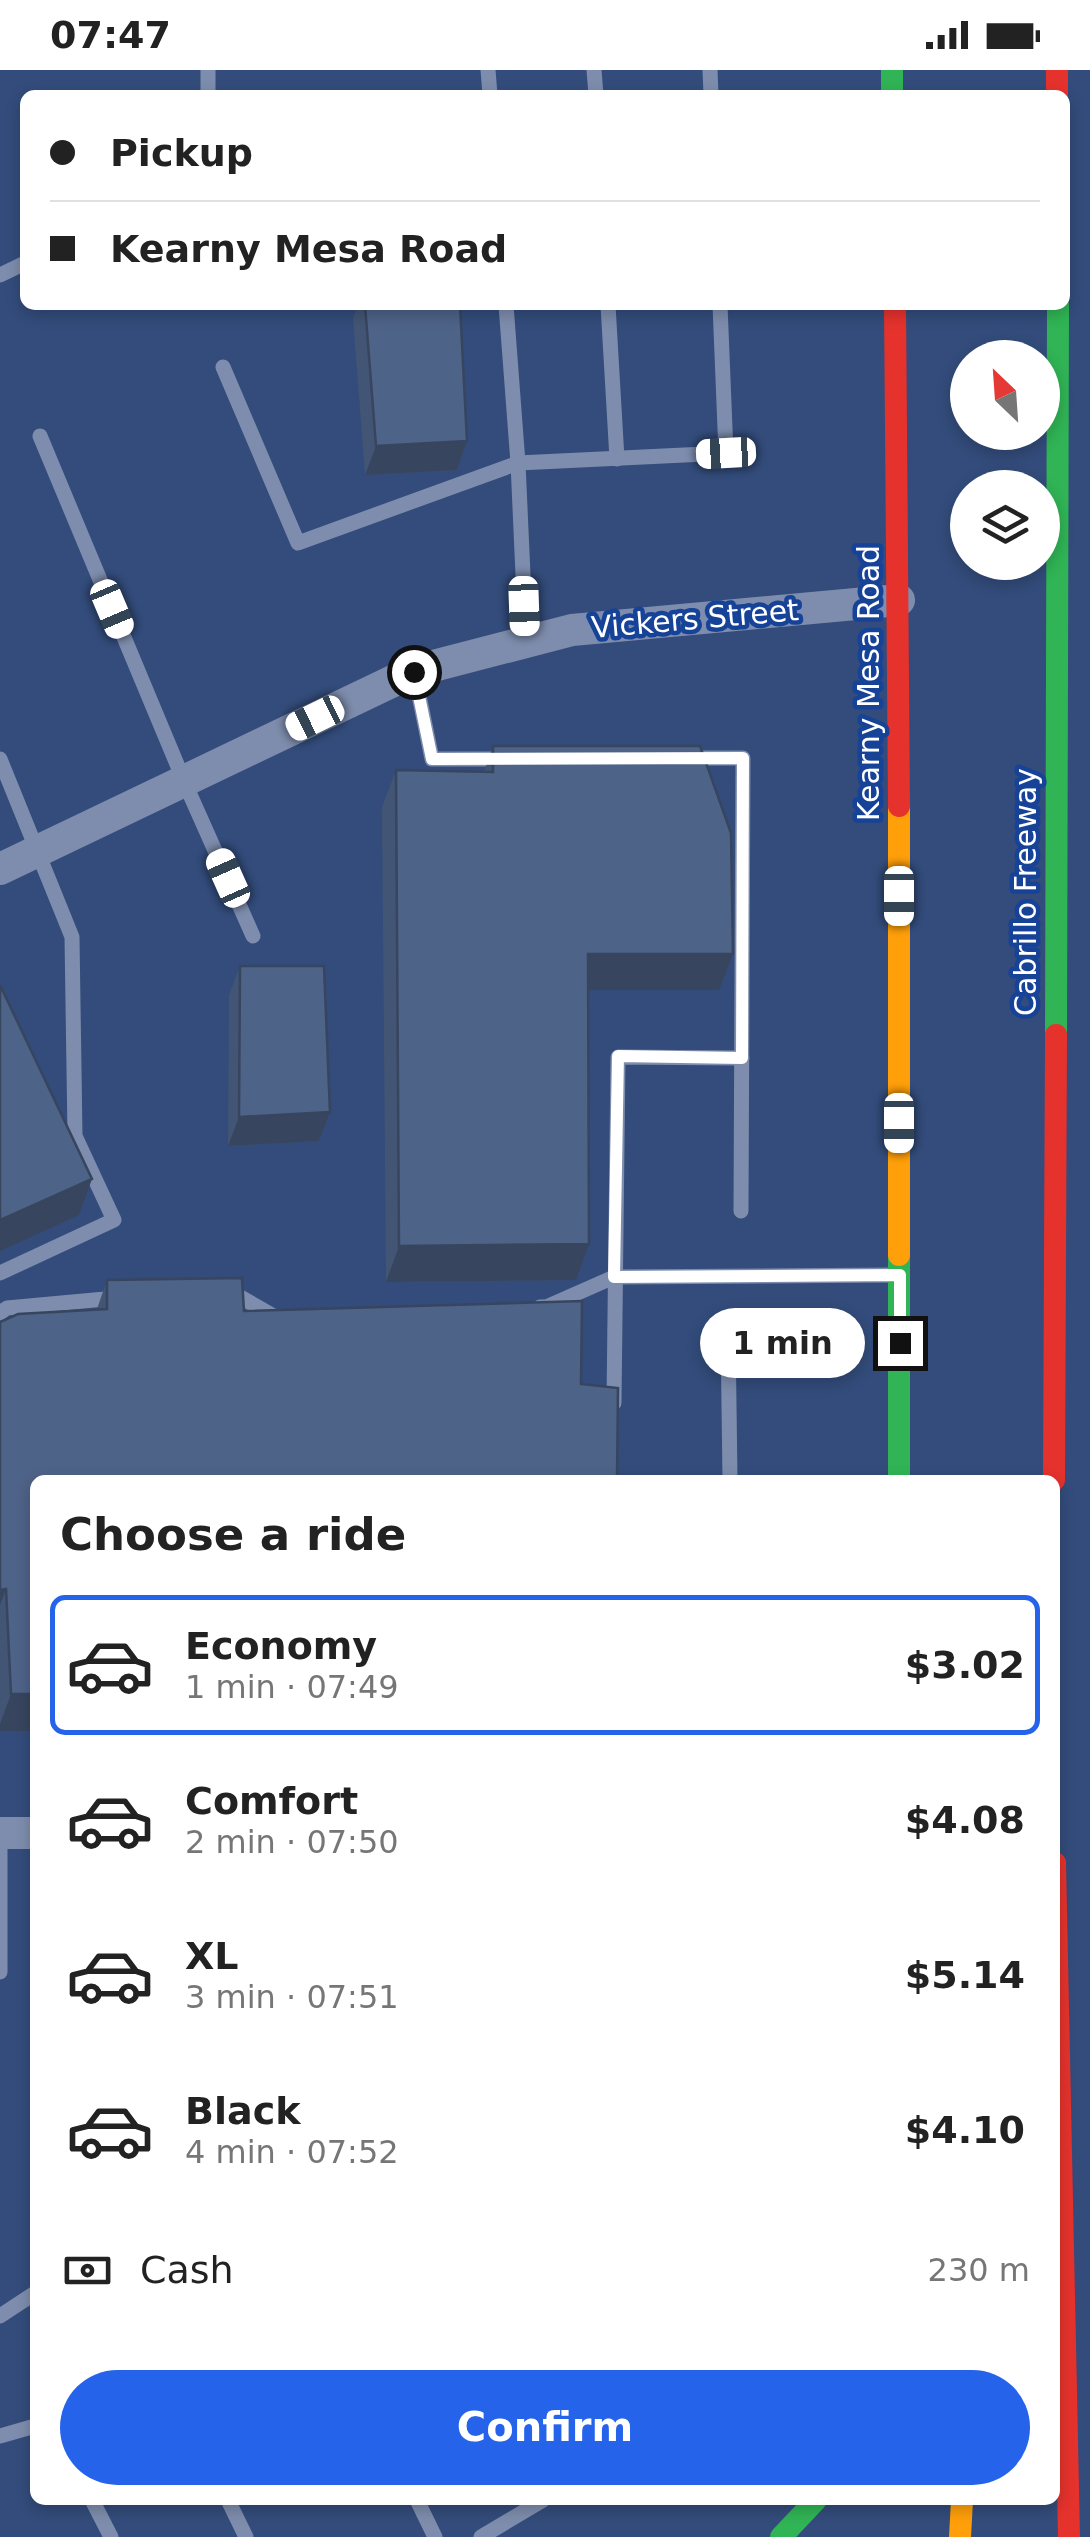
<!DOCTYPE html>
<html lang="en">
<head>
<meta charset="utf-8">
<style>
	:root { --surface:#fff; --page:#f2f2f2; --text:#222; --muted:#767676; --line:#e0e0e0; --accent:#2563eb }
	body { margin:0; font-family:"DejaVu Sans",sans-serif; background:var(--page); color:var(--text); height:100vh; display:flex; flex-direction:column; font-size:38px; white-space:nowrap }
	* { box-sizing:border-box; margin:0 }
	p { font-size:32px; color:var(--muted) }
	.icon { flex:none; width:55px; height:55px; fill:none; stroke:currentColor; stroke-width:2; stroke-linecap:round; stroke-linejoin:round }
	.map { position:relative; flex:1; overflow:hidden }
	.panel { position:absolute; left:30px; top:1405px; width:1030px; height:1030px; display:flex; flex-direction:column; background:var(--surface); border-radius:15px; box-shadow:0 5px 15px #0003 }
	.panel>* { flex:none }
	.banner { position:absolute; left:20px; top:20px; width:1050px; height:220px; border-radius:15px; box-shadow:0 5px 15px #0003; display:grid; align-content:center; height:220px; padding:0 30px; background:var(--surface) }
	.needle { width:65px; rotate:335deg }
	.buttons { position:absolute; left:950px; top:270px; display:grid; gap:20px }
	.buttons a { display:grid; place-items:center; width:110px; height:110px; border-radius:50%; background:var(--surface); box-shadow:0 5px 15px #0003; font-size:50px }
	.end { position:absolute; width:45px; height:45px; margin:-22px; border:12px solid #fff; background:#111; box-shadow:0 0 0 5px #111 }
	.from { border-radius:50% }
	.bubble { position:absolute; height:70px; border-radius:35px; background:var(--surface); box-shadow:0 5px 15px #0003; font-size:32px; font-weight:700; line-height:70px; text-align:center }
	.car { position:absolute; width:30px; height:60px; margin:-30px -15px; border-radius:12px; box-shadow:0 0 8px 2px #0007; background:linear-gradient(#fff 24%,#345 0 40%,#fff 0 76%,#345 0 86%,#fff 0) }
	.banner b { display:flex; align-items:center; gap:35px; height:95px; font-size:38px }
	.banner b+b { border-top:2px solid var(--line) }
	.banner i { width:25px; height:25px; background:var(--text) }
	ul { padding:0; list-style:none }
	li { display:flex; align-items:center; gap:30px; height:140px; margin:0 20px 15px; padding:0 10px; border:5px solid transparent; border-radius:15px }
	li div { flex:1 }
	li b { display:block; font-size:38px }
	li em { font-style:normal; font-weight:700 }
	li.active { border-color:var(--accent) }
	li>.icon { width:90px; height:90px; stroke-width:1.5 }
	h2 { padding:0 30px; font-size:45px; line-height:120px }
	.pay { display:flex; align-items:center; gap:25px; height:110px; padding:0 30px; font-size:38px }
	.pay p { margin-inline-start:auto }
	.button { display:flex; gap:20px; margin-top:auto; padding:20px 30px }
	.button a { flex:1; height:115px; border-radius:60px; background:var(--accent); color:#fff; font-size:40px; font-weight:700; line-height:115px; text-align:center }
	.status { display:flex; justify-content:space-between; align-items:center; height:70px; padding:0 50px; background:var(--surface); direction:ltr }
	.status svg { height:28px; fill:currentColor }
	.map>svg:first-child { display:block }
</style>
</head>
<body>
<div class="status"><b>07:47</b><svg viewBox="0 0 49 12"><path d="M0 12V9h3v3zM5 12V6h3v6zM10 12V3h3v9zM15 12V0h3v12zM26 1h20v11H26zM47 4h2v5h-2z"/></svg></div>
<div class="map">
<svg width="1090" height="2467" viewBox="0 0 1090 2467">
	<rect width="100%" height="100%" fill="#334c7b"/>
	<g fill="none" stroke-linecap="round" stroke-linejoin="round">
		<g stroke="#7e8dad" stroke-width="15">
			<path d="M 208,0 L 208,25"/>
			<path d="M 488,0 L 490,25"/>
			<path d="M 594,0 L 596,25"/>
			<path d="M 710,0 L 711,25"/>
			<path d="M 0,205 L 25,193"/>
			<path d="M 506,235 L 518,393 L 526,572"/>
			<path d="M 608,235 L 617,389"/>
			<path d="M 223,297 L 298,473 L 518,393 L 726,383 L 720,235"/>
			<path d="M 40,366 L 184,711 L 253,866"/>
			<path d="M 414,601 L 432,689 L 508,689"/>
			<path d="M 686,688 L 743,688 L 741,1141"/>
			<path d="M 0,689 L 72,867 L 75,1066 L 114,1150 L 0,1203"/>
			<path d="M 228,1220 L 277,1248"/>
			<path d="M 540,1237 L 546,1237 L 614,1207 L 895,1205"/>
			<path d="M 0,1243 L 7,1238 L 116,1228"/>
			<path d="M 728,1261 L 730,1410"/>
			<path d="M 614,1333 L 618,987 L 742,988"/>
			<path d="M 0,1902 L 0,1763"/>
			<path d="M 0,2246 L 35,2223"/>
			<path d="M 0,2366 L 35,2356"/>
			<path d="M 92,2430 L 111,2467"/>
			<path d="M 228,2430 L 246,2467"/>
			<path d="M 417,2430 L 435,2467"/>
			<path d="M 481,2467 L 543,2430"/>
		</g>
		<g stroke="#7e8dad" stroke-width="32">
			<path d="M 0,799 L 414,601 L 572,560 L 899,530"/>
			<path d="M 0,1763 L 35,1763"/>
		</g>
		<g stroke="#30b455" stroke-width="22">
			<path d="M 892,0 L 892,25"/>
			<path d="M 1056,965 L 1058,235"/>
			<path d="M 899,1185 L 899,1410"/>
			<path d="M 781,2467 L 816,2430"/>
		</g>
		<g stroke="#ff9f0a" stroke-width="22">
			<path d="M 899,736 L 899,1185"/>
			<path d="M 960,2467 L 962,2430"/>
		</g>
		<g stroke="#e5322d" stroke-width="22">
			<path d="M 1057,0 L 1057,25"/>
			<path d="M 895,235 L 899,736"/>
			<path d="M 1054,1410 L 1056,965"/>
			<path d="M 1055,1793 L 1069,2467"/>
		</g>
	</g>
	<g fill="#435575">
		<path d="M 358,235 L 460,235 L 467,371 L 457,400 L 365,405 L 353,248 Z"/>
		<path d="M 493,676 L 719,920 L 588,920 L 576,1210 L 386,1212 L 382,737 L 396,700 L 484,702 Z"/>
		<path d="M 240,896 L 330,1042 L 319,1071 L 228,1076 L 229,925 Z"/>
		<path d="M 242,1208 L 35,1661 L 0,1661 L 0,1252 L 97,1239 L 107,1210 Z"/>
	</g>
	<g fill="#37455f">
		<path d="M 467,371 L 457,400 L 365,405 L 376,376 Z"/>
		<path d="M 588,884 L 733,884 L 719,920 L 574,920 Z"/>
		<path d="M 330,1042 L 319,1071 L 228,1076 L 239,1047 Z"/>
		<path d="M 92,1109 L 79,1145 L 0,1181 L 0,1150 Z"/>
		<path d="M 589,1174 L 576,1210 L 386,1212 L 399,1176 Z"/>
		<path d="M 6,1519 L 0,1535 L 0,1520 Z"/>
		<path d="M 11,1624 L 35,1624 L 35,1661 L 0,1661 L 0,1654 Z"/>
	</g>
	<g fill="#4e6388" stroke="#37455f" stroke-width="2.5">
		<path d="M 365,235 L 460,235 L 467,371 L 376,376 Z"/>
		<path d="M 493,676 L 700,676 L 731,763 L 733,884 L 588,884 L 589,1174 L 399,1176 L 396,700 L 493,702 Z"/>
		<path d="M 240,896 L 324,896 L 330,1042 L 239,1047 Z"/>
		<path d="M 0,915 L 92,1109 L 0,1150 Z"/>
		<path d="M 242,1208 L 244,1241 L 582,1231 L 581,1314 L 618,1318 L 617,1410 L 35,1410 L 35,1624 L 11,1624 L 6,1519 L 0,1520 L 0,1252 L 18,1244 L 107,1239 L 107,1210 Z"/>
	</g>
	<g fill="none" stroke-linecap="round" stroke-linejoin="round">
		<path stroke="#fff" stroke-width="12" d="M 414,602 L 432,689 L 743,688 L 742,988 L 618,986 L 614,1207 L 900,1205 L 900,1273"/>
	</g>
	<g text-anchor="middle" stroke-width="9" stroke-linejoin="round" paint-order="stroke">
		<g font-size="30" fill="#fff" stroke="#164398">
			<text transform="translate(695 549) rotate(-5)" y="10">Vickers Street</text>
			<text transform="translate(869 613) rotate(-90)" y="10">Kearny Mesa Road</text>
			<text transform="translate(1026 822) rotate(-90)" y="10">Cabrillo Freeway</text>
		</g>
	</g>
</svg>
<div class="buttons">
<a><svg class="needle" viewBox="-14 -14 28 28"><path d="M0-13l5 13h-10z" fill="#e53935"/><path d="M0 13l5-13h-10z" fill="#767676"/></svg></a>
<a><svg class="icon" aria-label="layers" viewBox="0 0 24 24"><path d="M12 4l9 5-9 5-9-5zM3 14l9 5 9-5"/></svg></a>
</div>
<i class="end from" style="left:414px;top:602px"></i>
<i class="end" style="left:900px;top:1273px"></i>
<div class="bubble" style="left:700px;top:1238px;width:165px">1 min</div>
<i class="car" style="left:726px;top:383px;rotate:267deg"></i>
<i class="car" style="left:524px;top:536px;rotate:178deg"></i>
<i class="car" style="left:112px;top:539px;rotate:157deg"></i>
<i class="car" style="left:315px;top:648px;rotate:244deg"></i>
<i class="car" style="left:228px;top:808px;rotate:336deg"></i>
<i class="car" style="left:899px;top:826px;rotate:180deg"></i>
<i class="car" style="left:899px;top:1053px;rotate:180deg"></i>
<div class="banner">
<b><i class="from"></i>Pickup</b>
<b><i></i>Kearny Mesa Road</b>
</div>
<section class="panel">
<h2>Choose a ride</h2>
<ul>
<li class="active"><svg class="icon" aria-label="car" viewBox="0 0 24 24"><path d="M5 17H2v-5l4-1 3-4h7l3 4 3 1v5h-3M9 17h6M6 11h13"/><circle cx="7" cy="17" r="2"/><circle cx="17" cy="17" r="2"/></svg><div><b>Economy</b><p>1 min · 07:49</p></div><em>$3.02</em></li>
<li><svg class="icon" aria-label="car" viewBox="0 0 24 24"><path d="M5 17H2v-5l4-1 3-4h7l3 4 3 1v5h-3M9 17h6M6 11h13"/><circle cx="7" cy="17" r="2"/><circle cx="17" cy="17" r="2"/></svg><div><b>Comfort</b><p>2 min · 07:50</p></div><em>$4.08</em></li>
<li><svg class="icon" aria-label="car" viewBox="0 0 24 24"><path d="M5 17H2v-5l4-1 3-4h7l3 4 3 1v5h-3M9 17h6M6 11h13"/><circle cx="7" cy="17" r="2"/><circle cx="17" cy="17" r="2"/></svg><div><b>XL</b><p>3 min · 07:51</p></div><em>$5.14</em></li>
<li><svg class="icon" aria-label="car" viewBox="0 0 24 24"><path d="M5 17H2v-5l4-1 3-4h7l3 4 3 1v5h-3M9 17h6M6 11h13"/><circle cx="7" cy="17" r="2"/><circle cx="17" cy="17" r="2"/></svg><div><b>Black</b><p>4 min · 07:52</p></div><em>$4.10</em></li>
</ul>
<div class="pay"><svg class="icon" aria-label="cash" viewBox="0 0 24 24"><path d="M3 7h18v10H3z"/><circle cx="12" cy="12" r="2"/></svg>Cash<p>230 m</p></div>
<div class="button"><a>Confirm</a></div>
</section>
</div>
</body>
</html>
